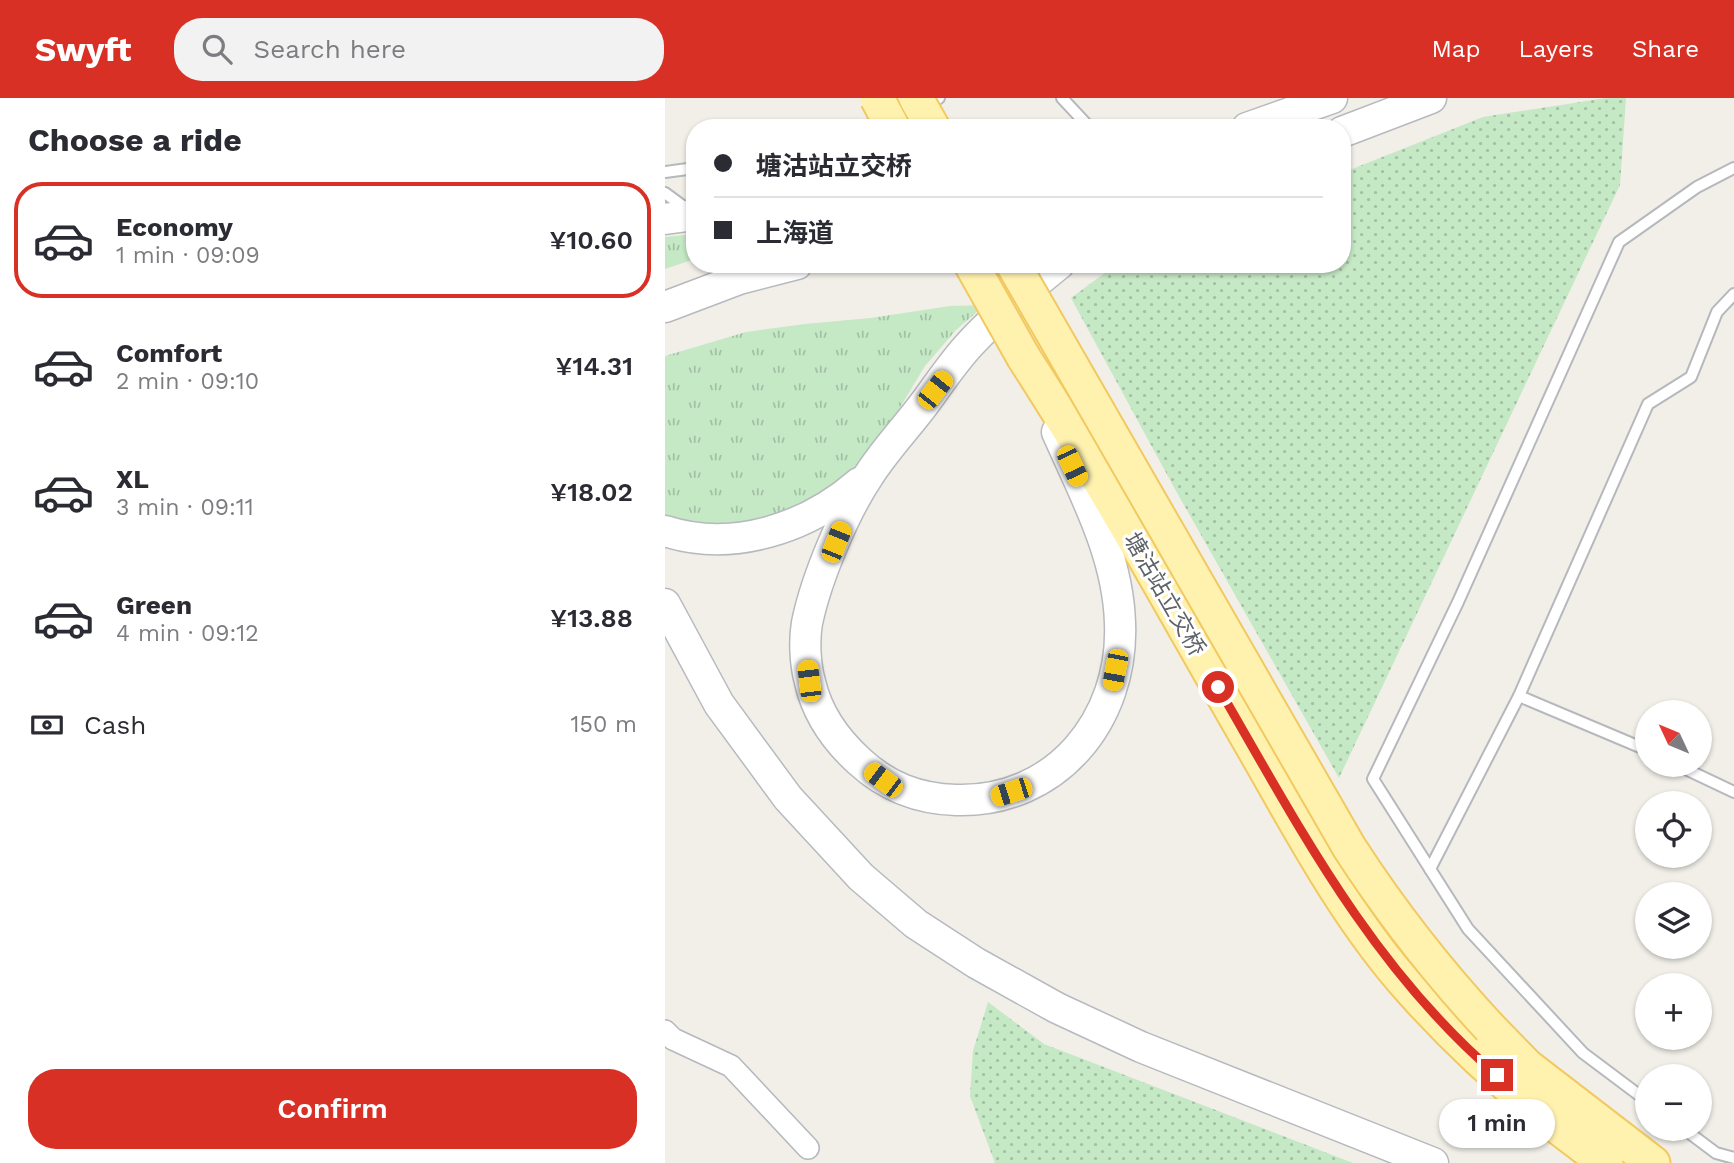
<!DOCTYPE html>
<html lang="en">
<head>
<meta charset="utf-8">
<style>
	:root { --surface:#fff; --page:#f2f2f3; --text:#2b2b33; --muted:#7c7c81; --line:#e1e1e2; --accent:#d93025 }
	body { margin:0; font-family:"Work Sans","Noto Sans SC",sans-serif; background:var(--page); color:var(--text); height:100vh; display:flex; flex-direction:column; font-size:26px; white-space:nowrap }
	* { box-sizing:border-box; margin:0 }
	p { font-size:23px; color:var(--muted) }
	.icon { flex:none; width:38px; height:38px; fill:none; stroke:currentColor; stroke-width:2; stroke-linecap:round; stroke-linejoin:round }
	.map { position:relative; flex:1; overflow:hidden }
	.drawer { display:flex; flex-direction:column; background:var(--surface); width:665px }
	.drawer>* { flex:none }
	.banner { position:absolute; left:21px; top:21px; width:665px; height:154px; border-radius:28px; box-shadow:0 2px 5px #0004; display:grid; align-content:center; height:154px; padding:0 28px; background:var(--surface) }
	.needle { width:46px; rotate:314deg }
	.fabs { position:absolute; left:970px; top:602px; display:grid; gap:14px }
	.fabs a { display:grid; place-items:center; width:77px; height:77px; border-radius:50%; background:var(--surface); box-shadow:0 2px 5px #0004; font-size:35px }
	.end { position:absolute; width:32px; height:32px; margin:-16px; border:9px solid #d93025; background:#fff; box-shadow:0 0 0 4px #fff }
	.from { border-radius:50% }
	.bubble { position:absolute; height:49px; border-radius:24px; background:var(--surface); box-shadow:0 2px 5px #0004; font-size:23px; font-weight:600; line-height:49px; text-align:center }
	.car { position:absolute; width:21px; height:42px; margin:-21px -10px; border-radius:9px; box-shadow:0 0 5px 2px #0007; background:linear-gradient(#f5c518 24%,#345 0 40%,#f5c518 0 76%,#345 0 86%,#f5c518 0) }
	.banner b { display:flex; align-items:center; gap:24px; height:66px; font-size:26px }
	.banner b+b { border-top:2px solid var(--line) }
	.banner i { width:18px; height:18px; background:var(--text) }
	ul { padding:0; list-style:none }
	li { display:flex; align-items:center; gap:21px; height:116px; margin:0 14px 10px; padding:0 14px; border:4px solid transparent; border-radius:28px }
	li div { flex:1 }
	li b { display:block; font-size:26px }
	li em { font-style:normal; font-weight:600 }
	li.on { border-color:var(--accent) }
	li>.icon { width:63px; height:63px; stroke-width:1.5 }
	h2 { padding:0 28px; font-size:32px; line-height:84px }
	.pay { display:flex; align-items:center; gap:18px; height:77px; padding:0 28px; font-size:26px }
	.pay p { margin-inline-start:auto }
	.cta { display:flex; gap:14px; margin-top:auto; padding:14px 28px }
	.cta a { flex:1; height:80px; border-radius:28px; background:var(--accent); color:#fff; font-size:28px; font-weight:600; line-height:80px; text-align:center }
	header { display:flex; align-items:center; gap:42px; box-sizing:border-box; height:98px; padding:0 35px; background:var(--accent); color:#fff }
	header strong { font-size:33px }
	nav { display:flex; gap:38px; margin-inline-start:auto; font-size:24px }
	.search { width:490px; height:63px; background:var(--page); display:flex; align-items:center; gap:18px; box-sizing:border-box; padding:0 24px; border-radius:28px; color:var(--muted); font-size:26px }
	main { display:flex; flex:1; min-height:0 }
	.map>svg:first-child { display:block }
</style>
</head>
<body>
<header>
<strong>Swyft</strong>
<div class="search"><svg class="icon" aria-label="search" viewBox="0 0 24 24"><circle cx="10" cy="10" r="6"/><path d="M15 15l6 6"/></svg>Search here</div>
<nav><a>Map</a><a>Layers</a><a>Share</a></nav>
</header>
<main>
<section class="drawer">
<h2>Choose a ride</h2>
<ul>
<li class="on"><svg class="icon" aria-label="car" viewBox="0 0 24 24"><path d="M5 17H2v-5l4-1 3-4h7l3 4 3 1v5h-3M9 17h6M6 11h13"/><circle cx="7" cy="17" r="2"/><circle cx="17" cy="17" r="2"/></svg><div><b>Economy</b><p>1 min · 09:09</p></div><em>¥10.60</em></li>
<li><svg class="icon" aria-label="car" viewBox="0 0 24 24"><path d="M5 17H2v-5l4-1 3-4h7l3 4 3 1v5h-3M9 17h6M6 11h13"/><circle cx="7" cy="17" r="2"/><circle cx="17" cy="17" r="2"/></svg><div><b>Comfort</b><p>2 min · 09:10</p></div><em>¥14.31</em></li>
<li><svg class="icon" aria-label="car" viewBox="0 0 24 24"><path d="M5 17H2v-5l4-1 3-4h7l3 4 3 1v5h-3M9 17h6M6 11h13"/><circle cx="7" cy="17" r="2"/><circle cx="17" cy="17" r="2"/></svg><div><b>XL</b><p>3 min · 09:11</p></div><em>¥18.02</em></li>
<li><svg class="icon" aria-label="car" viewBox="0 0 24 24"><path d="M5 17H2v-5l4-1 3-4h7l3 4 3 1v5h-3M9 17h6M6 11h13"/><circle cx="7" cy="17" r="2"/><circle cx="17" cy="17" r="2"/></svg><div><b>Green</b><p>4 min · 09:12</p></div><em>¥13.88</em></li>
</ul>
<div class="pay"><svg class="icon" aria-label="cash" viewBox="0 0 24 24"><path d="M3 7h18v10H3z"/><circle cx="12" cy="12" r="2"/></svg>Cash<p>150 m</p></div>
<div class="cta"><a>Confirm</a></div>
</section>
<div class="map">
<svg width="1069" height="1065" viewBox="0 0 1069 1065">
	<defs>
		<pattern id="grass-tufts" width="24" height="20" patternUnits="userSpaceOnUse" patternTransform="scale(1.75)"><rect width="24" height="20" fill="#c5e8c5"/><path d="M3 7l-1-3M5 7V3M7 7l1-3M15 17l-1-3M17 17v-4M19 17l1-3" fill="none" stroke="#a3c0a4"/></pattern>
		<pattern id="park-dots" width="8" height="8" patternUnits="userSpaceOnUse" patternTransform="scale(1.75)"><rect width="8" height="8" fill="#c5e8c5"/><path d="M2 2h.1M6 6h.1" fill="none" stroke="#a3c0a4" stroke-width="1.8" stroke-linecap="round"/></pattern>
	</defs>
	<rect width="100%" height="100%" fill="#f1efe8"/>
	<g fill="url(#grass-tufts)">
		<path d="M 30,136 L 30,161 L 0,171 L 0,139 Z"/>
		<path d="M 320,207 L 291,232 L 260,268 L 196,374 L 149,409 L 67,431 L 0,422 L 0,258 L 81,234 L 140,226 L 206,220 L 285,208 Z"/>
	</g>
	<g fill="url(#park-dots)">
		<path d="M 941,0 L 961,0 L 955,87 L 674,680 L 511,393 L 406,200 L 452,166 L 677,166 L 677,75 L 818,19 Z"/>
		<path d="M 323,904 L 379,946 L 688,1065 L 330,1065 L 305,998 L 308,953 Z"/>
	</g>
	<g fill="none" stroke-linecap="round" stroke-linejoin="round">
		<g stroke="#b5b8bc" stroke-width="14">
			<g id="service">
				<path d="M 397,0 L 425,30"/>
				<path d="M 230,29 L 274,0"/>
				<path d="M 0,74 L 30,70"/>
				<path d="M 0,95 L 23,112"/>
				<path d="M 854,598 L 983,306 L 1026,279 L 1052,214 L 1069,196"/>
				<path d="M 1012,667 L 1069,694"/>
				<path d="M 765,771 L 854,598 L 982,652"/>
				<path d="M 982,1003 L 918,955 L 803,831 L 708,681 L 793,504 L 954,144 L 1032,89 L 1069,70"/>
				<path d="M 1019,1031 L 1051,1055 L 1069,1060"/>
			</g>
		</g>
		<g stroke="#b5b8bc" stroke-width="24">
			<path id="minor" d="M 0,933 L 8,941 L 66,968 L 143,1050"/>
		</g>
		<g stroke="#b6babf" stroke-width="33">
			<g id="secondary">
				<path d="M 582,30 L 667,0"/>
				<path d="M 677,34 L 766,0"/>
				<path d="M 0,121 L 30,117"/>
				<path d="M 0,209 L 74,181 L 132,166"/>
				<path d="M 392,334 C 419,395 453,457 455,525 C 459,622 391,705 291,702 C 253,701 222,689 194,663 C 171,642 152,615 145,584 C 140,566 139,542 142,525 C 151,481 179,414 204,377 C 220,352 241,330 259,306 C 274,286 288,264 306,245 C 333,216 363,191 394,166"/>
				<path d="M 0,433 C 68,455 142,430 194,385"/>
				<path d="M 0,506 L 54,606 L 123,700 L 196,779 L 251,826 L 311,865 L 392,910 L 476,949 L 768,1065"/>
			</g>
		</g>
		<g stroke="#f2c960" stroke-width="37">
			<g id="primary">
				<path d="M 359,260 C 440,385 511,516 585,644 C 634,729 681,820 747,893 C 804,957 871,1015 941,1065"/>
				<path d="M 825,930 L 862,968 L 988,1065"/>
			</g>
		</g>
		<use href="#service" stroke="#fff" stroke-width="10"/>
		<use href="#minor" stroke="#fff" stroke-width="21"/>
		<use href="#secondary" stroke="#fff" stroke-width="30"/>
		<use href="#primary" stroke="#fff2af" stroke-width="33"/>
		<g stroke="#f2c960" stroke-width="37" stroke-linecap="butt">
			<g id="primary-bridge">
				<path d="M 212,0 L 228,30"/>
				<path d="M 251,0 L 268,30"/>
				<path d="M 306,166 L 359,260"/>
				<path d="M 348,166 L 684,749 C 726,814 772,873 825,930"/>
			</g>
		</g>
		<use href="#primary-bridge" stroke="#fff2af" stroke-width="33"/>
	</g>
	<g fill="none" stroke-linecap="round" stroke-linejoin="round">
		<path stroke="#d93025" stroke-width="9" d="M 553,589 C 634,729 707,870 832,977"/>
	</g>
	<g text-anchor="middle" stroke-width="6" stroke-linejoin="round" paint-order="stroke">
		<g font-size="23" fill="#5f6368" stroke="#fff">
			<text transform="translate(500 496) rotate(60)" y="8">塘沽站立交桥</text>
		</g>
	</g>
</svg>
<div class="fabs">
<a><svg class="needle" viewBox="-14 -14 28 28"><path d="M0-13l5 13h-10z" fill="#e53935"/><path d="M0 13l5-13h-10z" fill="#7c7c81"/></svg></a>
<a><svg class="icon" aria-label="locate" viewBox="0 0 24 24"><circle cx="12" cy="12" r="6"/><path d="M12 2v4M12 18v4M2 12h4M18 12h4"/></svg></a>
<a><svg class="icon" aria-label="layers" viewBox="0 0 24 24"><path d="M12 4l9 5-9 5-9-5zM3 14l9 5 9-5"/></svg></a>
<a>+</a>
<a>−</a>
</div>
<i class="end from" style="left:553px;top:589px"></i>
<i class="end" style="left:832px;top:977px"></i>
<div class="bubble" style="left:774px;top:1001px;width:116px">1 min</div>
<i class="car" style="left:270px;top:292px;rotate:38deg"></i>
<i class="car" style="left:407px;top:368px;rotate:155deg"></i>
<i class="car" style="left:171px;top:444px;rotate:22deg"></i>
<i class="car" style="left:450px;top:572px;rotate:191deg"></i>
<i class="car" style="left:144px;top:583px;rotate:353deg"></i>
<i class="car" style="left:218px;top:682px;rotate:307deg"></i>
<i class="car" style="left:346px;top:694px;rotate:252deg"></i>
<div class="banner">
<b><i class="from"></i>塘沽站立交桥</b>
<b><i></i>上海道</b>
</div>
</div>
</main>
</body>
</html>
